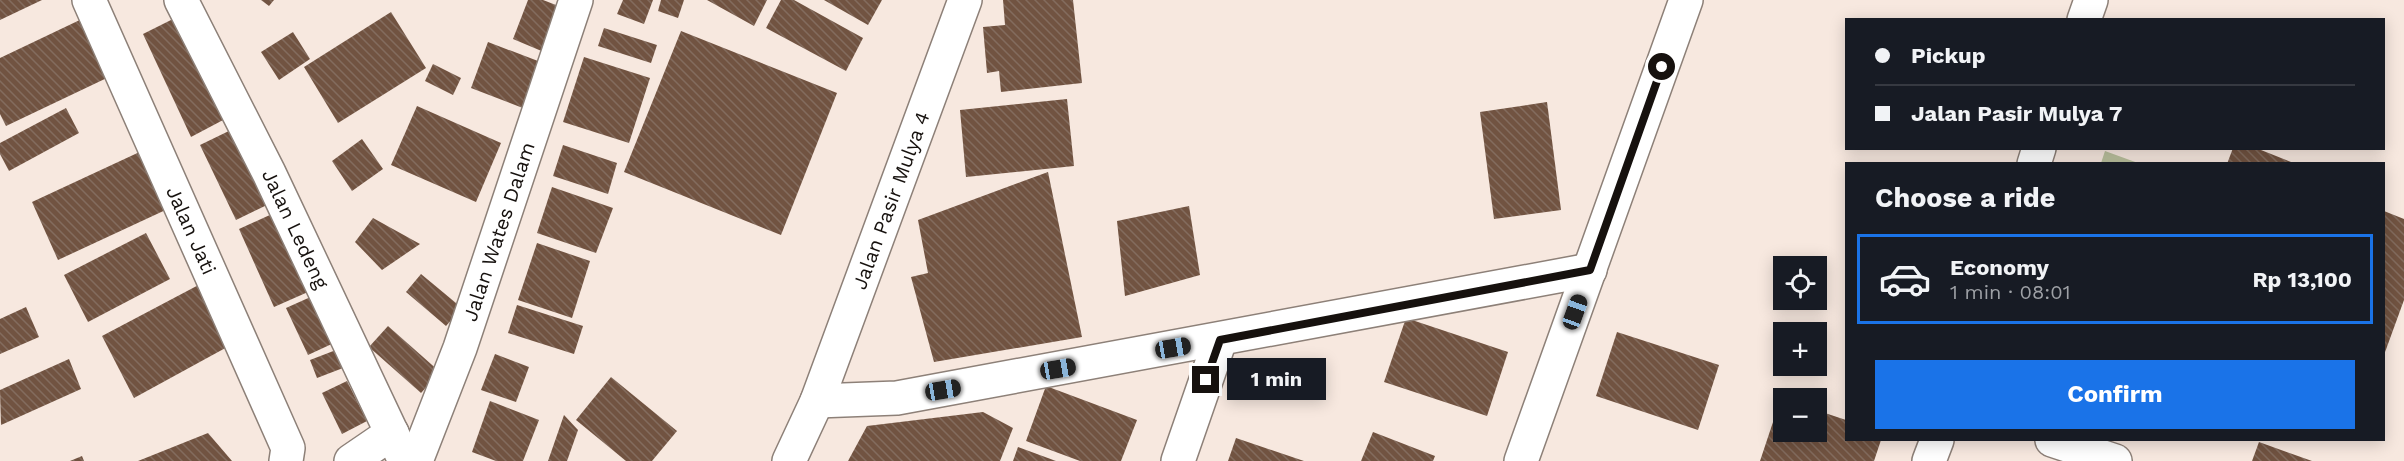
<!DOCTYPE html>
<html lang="en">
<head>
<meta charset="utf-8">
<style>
	:root { --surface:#171b24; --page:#20242c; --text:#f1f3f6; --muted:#9ea1a6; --line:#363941; --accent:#1a73e8 }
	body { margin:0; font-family:"Work Sans",sans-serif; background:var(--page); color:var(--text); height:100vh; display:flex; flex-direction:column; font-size:22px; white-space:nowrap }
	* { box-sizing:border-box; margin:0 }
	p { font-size:20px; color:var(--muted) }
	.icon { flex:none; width:33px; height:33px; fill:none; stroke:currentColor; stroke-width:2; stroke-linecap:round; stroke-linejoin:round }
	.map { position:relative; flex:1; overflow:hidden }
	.side { position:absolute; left:1845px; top:162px; width:540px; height:279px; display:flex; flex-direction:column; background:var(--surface); border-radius:0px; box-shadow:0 3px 15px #0003 }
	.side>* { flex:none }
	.hud { position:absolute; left:1845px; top:18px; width:540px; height:132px; border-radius:0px; box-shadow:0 3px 15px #0003; display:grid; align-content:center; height:132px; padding:0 30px; background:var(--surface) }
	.controls { position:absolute; left:1773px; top:256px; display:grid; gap:12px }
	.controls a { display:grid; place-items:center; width:54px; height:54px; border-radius:0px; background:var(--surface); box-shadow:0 3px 15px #0003; font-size:30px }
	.end { position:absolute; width:27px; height:27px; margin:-14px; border:8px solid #16110e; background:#fff; box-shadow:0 0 0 3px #fff }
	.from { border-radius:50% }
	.bubble { position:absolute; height:42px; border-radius:0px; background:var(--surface); box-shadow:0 3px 15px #0003; font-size:20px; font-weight:700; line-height:42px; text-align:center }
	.car { position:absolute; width:18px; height:36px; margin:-18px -9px; border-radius:8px; box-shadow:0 0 4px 2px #0007; background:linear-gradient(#222 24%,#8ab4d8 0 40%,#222 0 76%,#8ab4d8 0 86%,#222 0) }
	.hud b { display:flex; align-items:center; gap:21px; height:57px; font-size:22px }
	.hud b+b { border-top:2px solid var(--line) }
	.hud i { width:15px; height:15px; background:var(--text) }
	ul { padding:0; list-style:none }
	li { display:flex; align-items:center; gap:18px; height:90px; margin:0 12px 9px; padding:0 18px; border:3px solid var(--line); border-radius:0px }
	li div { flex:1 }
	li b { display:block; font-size:22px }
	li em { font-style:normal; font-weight:700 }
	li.active { border-color:var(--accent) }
	li>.icon { width:54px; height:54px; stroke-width:1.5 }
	h2 { padding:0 30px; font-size:27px; line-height:72px }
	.primary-button { display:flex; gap:12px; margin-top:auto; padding:12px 30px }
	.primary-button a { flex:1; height:69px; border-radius:0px; background:var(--accent); color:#fff; font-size:24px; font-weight:700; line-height:69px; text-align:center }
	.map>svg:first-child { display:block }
</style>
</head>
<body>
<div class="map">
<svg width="2404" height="461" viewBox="0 0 2404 461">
	<defs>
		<pattern id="building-back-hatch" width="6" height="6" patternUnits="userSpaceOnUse" patternTransform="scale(1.5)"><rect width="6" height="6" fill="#715341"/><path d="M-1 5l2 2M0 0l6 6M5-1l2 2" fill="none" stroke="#836c5e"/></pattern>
	</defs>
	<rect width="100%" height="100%" fill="#f7e8df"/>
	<path fill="#bac09d" d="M 2105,151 L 2138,163 L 2101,163 Z"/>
	<g fill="url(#building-back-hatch)">
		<path d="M 0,0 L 42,0 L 0,20 Z"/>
		<path d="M 261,0 L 274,0 L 269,6 Z"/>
		<path d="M 528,0 L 543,0 L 569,10 L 551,55 L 513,39 Z"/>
		<path d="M 623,0 L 653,0 L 644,24 L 617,14 Z"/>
		<path d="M 661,0 L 684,0 L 678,18 L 658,11 Z"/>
		<path d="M 707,0 L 767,0 L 754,26 Z"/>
		<path d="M 781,0 L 794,0 L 863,38 L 846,71 L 766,28 Z"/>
		<path d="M 824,0 L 882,0 L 868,25 Z"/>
		<path d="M 1003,0 L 1073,0 L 1082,83 L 1001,92 L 999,71 L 987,73 L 983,27 L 1005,25 Z"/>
		<path d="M 391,12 L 426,68 L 338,123 L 304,67 Z"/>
		<path d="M 84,18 L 111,76 L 6,126 L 0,114 L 0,58 Z"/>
		<path d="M 175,18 L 225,119 L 191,137 L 143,34 Z"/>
		<path d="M 604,28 L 657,45 L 651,63 L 598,46 Z"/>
		<path d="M 681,31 L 837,93 L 781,235 L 624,172 Z"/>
		<path d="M 293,32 L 310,59 L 279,80 L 261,52 Z"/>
		<path d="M 488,42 L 551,66 L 533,112 L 471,88 Z"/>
		<path d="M 584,57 L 650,78 L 629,143 L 563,122 Z"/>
		<path d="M 433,64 L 461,78 L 453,95 L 425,81 Z"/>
		<path d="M 1067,99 L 1074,166 L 966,177 L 960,110 Z"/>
		<path d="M 1547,102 L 1561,210 L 1494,219 L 1480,112 Z"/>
		<path d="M 417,106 L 501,143 L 476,202 L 391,165 Z"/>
		<path d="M 66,108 L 79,133 L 9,171 L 0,154 L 0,143 Z"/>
		<path d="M 233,129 L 269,204 L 236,220 L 200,145 Z"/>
		<path d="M 362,139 L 383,169 L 352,191 L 332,161 Z"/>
		<path d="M 563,145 L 617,163 L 608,194 L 553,176 Z"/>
		<path d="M 2233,148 L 2256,148 L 2296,164 L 2227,164 Z"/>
		<path d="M 146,149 L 172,207 L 58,260 L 32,202 Z"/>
		<path d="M 1048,172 L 1082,337 L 934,362 L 911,277 L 928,273 L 918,220 Z"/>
		<path d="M 552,187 L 613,208 L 596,253 L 537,233 Z"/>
		<path d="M 1189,206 L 1200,275 L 1125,296 L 1117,221 Z"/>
		<path d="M 2384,211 L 2404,219 L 2404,300 L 2384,355 Z"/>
		<path d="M 272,214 L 308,292 L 274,307 L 239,229 Z"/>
		<path d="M 373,218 L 420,244 L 382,270 L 355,242 Z"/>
		<path d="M 146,233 L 170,279 L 88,322 L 64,275 Z"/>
		<path d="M 537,243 L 590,261 L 572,318 L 518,300 Z"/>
		<path d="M 421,274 L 462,308 L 446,326 L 406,292 Z"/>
		<path d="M 208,280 L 240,340 L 134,398 L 102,336 Z"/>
		<path d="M 315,295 L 336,342 L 308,355 L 286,308 Z"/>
		<path d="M 517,305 L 583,326 L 574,354 L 508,333 Z"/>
		<path d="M 26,307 L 39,337 L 0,354 L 0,319 Z"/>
		<path d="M 1406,318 L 1508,352 L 1487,416 L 1384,382 Z"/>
		<path d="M 388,326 L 440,372 L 421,393 L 369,347 Z"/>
		<path d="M 1617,332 L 1719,365 L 1698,430 L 1596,396 Z"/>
		<path d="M 336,350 L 343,368 L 317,378 L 310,360 Z"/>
		<path d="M 495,354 L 529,367 L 516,402 L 481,390 Z"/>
		<path d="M 69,359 L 81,389 L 1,425 L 0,390 Z"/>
		<path d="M 611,377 L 677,431 L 652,461 L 626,461 L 576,420 Z"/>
		<path d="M 347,381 L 367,421 L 342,434 L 322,393 Z"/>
		<path d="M 1046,386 L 1137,420 L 1121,461 L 1080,461 L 1026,441 Z"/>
		<path d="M 1781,398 L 1784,399 L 1784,432 L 1816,432 L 1816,410 L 1846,420 L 1846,440 L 1881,440 L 1874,461 L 1760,461 Z"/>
		<path d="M 490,401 L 539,420 L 523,461 L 496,461 L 472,452 Z"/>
		<path d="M 983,412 L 1013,428 L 1000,461 L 848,461 L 867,426 Z"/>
		<path d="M 564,415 L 578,430 L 567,461 L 548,461 Z"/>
		<path d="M 1373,432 L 1435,456 L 1433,461 L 1361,461 Z"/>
		<path d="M 208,433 L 232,461 L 138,461 Z"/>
		<path d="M 1236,438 L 1304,461 L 1228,461 Z"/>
		<path d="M 2259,442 L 2312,461 L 2252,461 Z"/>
		<path d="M 1018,447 L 1056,461 L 1013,461 Z"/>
		<path d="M 82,456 L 84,461 L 70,461 Z"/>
	</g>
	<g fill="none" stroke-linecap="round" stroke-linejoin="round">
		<g stroke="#8d8078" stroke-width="36">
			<g id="minor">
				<path id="s1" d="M 89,0 L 288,448 L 286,461"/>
				<path id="s2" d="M 181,0 L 269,173 L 405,461"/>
				<path d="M 2084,20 L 2091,0"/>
				<path d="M 2034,164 L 2039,148"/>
				<path d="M 817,401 L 897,398 L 1590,270"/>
				<path d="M 2052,440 L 2115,461"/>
				<path d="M 351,461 L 392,433"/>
				<path id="s3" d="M 416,461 L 460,348 L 576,0"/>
				<path id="s4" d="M 789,461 L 817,401 L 965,0"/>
				<path d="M 1178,461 L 1220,340"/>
				<path d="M 1521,461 L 1686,0"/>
				<path d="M 1929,461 L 1937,440"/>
			</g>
		</g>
		<use href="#minor" stroke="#fff" stroke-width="33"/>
	</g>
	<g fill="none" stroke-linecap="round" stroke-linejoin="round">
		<path stroke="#16110e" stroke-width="8" d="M 1206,380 L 1220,340 L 1590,270 L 1662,67"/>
	</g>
	<g text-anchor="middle" stroke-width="6" stroke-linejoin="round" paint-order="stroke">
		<g font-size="20" fill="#16110e" stroke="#f7e8df">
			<text dy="7" stroke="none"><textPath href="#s4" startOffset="280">Jalan Pasir Mulya 4</textPath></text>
			<text dy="7" stroke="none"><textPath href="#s2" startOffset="256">Jalan Ledeng</textPath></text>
			<text dy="7" stroke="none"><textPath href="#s1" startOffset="252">Jalan Jati</textPath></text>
			<text dy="7" stroke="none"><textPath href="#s3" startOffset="244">Jalan Wates Dalam</textPath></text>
		</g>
	</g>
</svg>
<div class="controls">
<a><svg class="icon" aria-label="locate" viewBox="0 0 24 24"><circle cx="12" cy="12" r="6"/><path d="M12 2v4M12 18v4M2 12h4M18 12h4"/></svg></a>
<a>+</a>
<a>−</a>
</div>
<i class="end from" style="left:1662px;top:67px"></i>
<i class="end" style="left:1206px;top:380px"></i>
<div class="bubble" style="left:1227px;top:358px;width:99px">1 min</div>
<i class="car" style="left:1575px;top:312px;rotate:20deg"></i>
<i class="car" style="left:1173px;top:348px;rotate:80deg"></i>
<i class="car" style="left:1058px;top:369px;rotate:80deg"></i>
<i class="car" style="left:943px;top:390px;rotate:80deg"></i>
<div class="hud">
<b><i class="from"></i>Pickup</b>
<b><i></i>Jalan Pasir Mulya 7</b>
</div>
<section class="side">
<h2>Choose a ride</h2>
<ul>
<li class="active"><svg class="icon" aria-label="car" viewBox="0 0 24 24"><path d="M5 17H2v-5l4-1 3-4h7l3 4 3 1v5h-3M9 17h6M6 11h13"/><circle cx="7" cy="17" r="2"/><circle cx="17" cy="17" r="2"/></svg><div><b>Economy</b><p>1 min · 08:01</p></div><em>Rp 13,100</em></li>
</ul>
<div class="primary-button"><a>Confirm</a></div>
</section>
</div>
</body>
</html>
